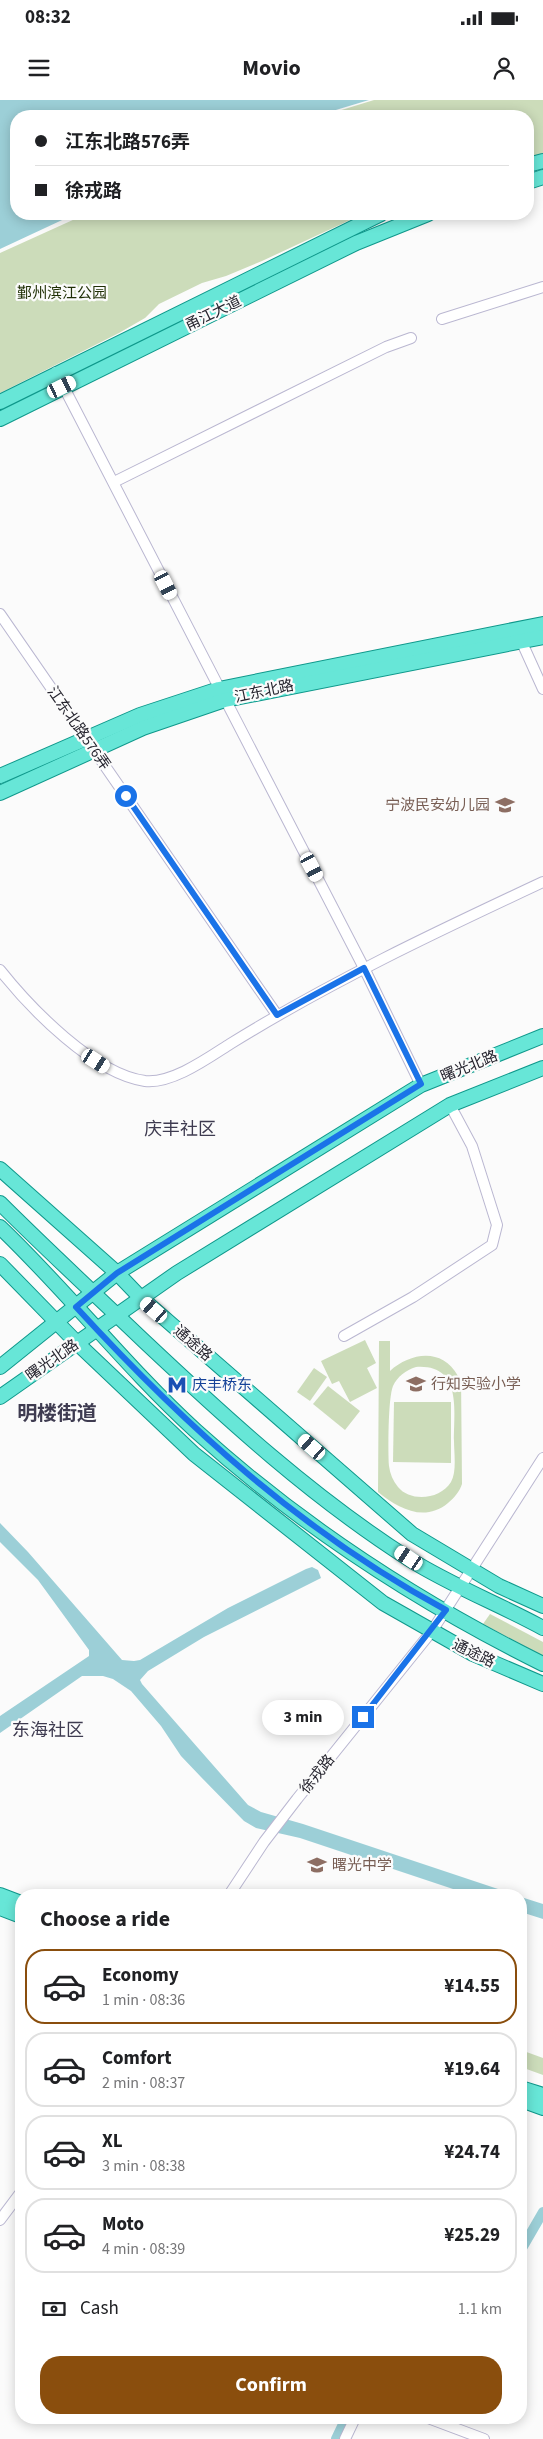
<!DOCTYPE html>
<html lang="en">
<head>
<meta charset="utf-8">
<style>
	:root { --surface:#fff; --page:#f2f2f2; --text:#202124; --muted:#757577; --line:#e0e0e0; --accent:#8a4e0d }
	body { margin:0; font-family:"Source Sans 3","Noto Sans SC",sans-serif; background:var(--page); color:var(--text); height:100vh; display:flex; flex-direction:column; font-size:19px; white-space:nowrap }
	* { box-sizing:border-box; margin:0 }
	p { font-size:16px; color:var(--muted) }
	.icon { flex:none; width:28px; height:28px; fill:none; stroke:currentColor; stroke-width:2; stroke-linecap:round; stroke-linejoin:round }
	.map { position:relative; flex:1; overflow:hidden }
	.panel { position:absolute; left:15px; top:1789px; width:512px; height:535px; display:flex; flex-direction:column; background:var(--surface); border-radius:20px; box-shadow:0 2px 12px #0003 }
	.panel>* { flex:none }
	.top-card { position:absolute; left:10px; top:10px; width:524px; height:110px; border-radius:20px; box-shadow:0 2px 12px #0003; display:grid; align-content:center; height:110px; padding:0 25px; background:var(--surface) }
	.end { position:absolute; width:22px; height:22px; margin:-11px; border:6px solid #1a73e8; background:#fff; box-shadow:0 0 0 2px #fff }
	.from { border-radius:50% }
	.bubble { position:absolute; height:35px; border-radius:18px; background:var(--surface); box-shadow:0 2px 12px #0003; font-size:16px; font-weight:700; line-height:35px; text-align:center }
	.car { position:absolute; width:15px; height:30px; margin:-15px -8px; border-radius:6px; box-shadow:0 0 4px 1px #0007; background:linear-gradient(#fff 24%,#345 0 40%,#fff 0 76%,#345 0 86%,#fff 0) }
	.top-card b { display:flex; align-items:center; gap:18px; height:48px; font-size:19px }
	.top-card b+b { border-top:1px solid var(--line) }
	.top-card i { width:12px; height:12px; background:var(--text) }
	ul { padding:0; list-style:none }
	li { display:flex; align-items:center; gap:15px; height:75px; margin:0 10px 8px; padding:0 15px; border:2px solid var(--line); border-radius:20px }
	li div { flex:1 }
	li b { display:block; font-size:19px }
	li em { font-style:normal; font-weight:700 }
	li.on { border-color:var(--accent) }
	li>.icon { width:45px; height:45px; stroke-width:1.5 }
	h2 { padding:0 25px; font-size:22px; line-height:60px }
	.pay { display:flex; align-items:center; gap:12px; height:55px; padding:0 25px; font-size:19px }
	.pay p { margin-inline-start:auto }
	.action { display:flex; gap:10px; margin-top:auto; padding:10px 25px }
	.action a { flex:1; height:58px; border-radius:20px; background:var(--accent); color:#fff; font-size:20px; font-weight:700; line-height:58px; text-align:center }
	.status { display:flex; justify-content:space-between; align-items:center; height:35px; padding:0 25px; background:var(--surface); direction:ltr }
	.status svg { height:14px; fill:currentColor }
	header { display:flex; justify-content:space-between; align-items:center; height:65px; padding:0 25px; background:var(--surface); font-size:22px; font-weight:700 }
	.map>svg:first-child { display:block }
</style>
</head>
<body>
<div class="status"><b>08:32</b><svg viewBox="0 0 49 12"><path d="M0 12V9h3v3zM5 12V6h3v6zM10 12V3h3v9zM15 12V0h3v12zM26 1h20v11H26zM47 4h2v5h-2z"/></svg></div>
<header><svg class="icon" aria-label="menu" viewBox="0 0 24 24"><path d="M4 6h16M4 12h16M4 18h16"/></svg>Movio<svg class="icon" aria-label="person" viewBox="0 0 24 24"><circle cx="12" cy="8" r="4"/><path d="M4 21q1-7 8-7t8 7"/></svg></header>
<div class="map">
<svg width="543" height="2339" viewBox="0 0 543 2339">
	<rect width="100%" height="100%" fill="#fbfbfb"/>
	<g fill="#ccdcba" fill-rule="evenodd">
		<path d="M 374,0 L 543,0 L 543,54 L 528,59 L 528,16 L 322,16 Z"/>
		<path d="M 86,114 L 363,114 L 262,161 L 226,176 L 202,183 L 159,204 L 145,218 L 119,233 L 0,293 L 0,153 Z"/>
		<path d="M 365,1240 L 376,1263 L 367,1268 L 377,1288 L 350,1302 L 339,1281 L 332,1284 L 321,1261 Z"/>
		<path d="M 379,1241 L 390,1241 L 390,1271 C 410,1253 442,1247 458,1276 L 461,1276 L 462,1384 C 460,1391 454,1398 448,1403 C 424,1423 398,1408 378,1392 ZM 416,1267 C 462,1264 454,1310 454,1341 C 454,1353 457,1372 451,1382 C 440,1400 410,1402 398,1387 C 393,1381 390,1374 389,1366 C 388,1352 388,1298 393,1286 C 397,1277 406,1270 416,1267 Z"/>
		<path d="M 314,1268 L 327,1277 L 310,1301 L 297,1292 Z"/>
		<path d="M 328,1286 L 360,1311 L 345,1330 L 313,1304 Z"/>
		<path d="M 394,1302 L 451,1302 L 451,1363 L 393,1362 Z"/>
		<path d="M 490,1514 L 543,1542 L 543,1556 L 483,1524 Z"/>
		<path d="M 521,1950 L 543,1958 L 543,1975 L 521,1967 Z"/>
	</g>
	<g fill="#9ccfd7">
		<path d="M 0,0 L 369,0 L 316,16 L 16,16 L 16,114 L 75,114 L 0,149 Z"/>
		<path d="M 0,1423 L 28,1452 L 122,1560 L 134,1561 L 140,1560 L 228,1508 L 306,1469 L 312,1467 L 318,1470 L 321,1478 L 204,1537 L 148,1571 L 140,1580 L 142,1584 L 248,1705 L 261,1712 L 303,1724 L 516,1795 L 471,1795 L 300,1738 L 256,1728 L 244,1721 L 201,1677 L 181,1656 L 161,1626 L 131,1591 L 113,1579 L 103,1576 L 82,1576 L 0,1633 L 0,1616 L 89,1556 L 89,1550 L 38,1480 L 0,1442 Z"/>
		<path d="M 521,1797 L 543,1804 L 543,1819 L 521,1812 Z"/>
	</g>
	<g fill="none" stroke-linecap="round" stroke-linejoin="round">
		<g stroke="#9ccfd7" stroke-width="10">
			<path d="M 521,2150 L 543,2112"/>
			<path d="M 336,2339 L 346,2318"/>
		</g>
		<g stroke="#bab7d1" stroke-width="12">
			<g id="minor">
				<path d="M 442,219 L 543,187"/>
				<path d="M 56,272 L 364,868 L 421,985"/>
				<path d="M 114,382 L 386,247 L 411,238"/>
				<path d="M 0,514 L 277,915"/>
				<path d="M 519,536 L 543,589"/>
				<path d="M 0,870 C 31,909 94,974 145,981 C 172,984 208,958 230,944 C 330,882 436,832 543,782"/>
				<path d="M 344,1236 L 413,1197 L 492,1145 L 497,1125 L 472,1046 L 450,1005"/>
				<path d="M 229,1795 L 264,1742 L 297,1699 L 432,1531 L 543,1358"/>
				<path d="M 0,2120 L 21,2092"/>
				<path d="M 428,2318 L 484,2339"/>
				<path d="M 345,2339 L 355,2318"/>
			</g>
		</g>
		<g stroke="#0f988b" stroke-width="16">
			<g id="major">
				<path d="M 528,65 L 543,61"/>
				<path d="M 528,82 L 543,77"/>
				<path d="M 0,302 L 381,114"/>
				<path d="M 0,319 L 356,143 L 428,114"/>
				<path d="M 0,676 L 140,615 L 219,589 L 543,524"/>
				<path d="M 0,693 L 143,628 L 225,600 L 543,537"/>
				<path d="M 0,1069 L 117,1173 L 140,1197 L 412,1434 L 499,1486 L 543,1506"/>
				<path d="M 0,1103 C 47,1150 96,1195 144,1241 C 228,1320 312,1397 409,1459 C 452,1486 499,1504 543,1528"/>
				<path d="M 0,1127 C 68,1192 126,1267 196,1331 C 300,1425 418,1502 543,1564"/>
				<path d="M 0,1164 L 77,1243 L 194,1354 L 383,1503 L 473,1554 L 543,1584"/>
				<path d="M 0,1267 L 117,1173 L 421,985 L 543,936"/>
				<path d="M 0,1297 L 177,1173 L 450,1005 L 543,968"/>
				<path d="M 0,1795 L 21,1803"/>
				<path d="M 0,1808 L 21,1816"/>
				<path d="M 521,1988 L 543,1995"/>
				<path d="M 521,2000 L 543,2008"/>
			</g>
		</g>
		<use href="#minor" stroke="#fff" stroke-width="10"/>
		<use href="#major" stroke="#67e6d7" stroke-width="14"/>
	</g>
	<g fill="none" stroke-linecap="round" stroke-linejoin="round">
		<path stroke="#1a73e8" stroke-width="6" d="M 126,696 L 277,915 L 364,868 L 421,984 L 117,1173 L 76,1207 C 185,1326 303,1433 446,1510 L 363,1617"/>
	</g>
	<defs>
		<g id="school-bare" transform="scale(1.5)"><path d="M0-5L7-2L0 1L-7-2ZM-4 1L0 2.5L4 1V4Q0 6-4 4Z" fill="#8d6e63" stroke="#fbfbfb" stroke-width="2.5" paint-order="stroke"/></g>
		<g id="metro-bare" transform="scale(1.5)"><path d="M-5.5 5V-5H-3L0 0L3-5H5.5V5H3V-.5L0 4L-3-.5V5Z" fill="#1a4fb4" stroke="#fbfbfb" stroke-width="2.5" paint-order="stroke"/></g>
	</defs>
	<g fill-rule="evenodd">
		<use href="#school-bare" x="505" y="705"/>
		<use href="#school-bare" x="416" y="1284"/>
		<use href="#metro-bare" x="177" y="1285"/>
		<use href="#school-bare" x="317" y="1765"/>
	</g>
	<g text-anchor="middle" stroke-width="4.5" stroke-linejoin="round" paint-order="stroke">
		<g font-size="15" fill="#1f2f05" stroke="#fbfbfb">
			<text x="62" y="198">鄞州滨江公园</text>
		</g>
		<g font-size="15" fill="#26252f" stroke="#fbfbfb">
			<text transform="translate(213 213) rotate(-26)" y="5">甬江大道</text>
			<text transform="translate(264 591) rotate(-12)" y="5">江东北路</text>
			<text transform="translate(79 628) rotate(55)" y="5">江东北路576弄</text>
			<text transform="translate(469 966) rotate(-22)" y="5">曙光北路</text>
			<text transform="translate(193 1243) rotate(41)" y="5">通途路</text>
			<text transform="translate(52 1260) rotate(-35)" y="5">曙光北路</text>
			<text transform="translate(474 1553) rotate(26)" y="5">通途路</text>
			<text transform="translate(317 1674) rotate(-51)" y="5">徐戎路</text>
		</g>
		<g font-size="15" fill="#785e54" stroke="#fbfbfb" text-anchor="start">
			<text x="490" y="710" text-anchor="end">宁波民安幼儿园</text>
			<text x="431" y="1289">行知实验小学</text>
			<text x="332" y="1770">曙光中学</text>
		</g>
		<g font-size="15" fill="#164399" stroke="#fbfbfb" text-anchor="start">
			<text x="192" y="1290">庆丰桥东</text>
		</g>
		<g font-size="18" fill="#3e3b50" stroke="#fbfbfb">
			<text x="180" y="1035">庆丰社区</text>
			<text x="48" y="1636">东海社区</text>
		</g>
		<g font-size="20" font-weight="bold" fill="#3e3b50" stroke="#fbfbfb">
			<text x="57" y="1320">明楼街道</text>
		</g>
	</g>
</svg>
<i class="end from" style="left:126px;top:696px"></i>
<i class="end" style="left:363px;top:1617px"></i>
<div class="bubble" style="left:262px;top:1600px;width:82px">3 min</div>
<i class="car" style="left:62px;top:287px;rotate:64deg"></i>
<i class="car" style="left:166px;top:485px;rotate:153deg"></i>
<i class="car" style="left:312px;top:767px;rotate:152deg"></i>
<i class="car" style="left:96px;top:961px;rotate:123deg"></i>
<i class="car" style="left:154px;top:1210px;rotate:311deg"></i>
<i class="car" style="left:312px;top:1347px;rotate:311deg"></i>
<i class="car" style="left:409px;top:1458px;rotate:304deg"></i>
<div class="top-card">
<b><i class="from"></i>江东北路576弄</b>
<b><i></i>徐戎路</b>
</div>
<section class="panel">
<h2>Choose a ride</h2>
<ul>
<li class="on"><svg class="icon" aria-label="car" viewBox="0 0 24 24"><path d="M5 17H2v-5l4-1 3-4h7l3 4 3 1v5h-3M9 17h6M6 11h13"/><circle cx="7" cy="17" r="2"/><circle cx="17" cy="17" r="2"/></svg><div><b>Economy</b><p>1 min · 08:36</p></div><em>¥14.55</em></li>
<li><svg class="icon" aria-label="car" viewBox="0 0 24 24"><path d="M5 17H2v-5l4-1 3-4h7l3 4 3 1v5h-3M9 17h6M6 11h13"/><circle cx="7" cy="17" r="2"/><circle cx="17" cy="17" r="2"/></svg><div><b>Comfort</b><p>2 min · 08:37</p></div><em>¥19.64</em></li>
<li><svg class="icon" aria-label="car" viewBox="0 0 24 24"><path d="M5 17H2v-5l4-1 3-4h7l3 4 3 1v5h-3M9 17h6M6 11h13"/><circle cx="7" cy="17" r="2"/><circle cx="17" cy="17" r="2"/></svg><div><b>XL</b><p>3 min · 08:38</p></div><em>¥24.74</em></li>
<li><svg class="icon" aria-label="car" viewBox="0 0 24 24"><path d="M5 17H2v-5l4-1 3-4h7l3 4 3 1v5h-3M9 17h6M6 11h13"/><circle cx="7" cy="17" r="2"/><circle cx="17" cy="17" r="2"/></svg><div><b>Moto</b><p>4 min · 08:39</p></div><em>¥25.29</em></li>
</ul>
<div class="pay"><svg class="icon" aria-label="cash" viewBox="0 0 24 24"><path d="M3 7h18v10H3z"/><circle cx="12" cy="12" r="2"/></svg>Cash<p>1.1 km</p></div>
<div class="action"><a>Confirm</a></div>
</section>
</div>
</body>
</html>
